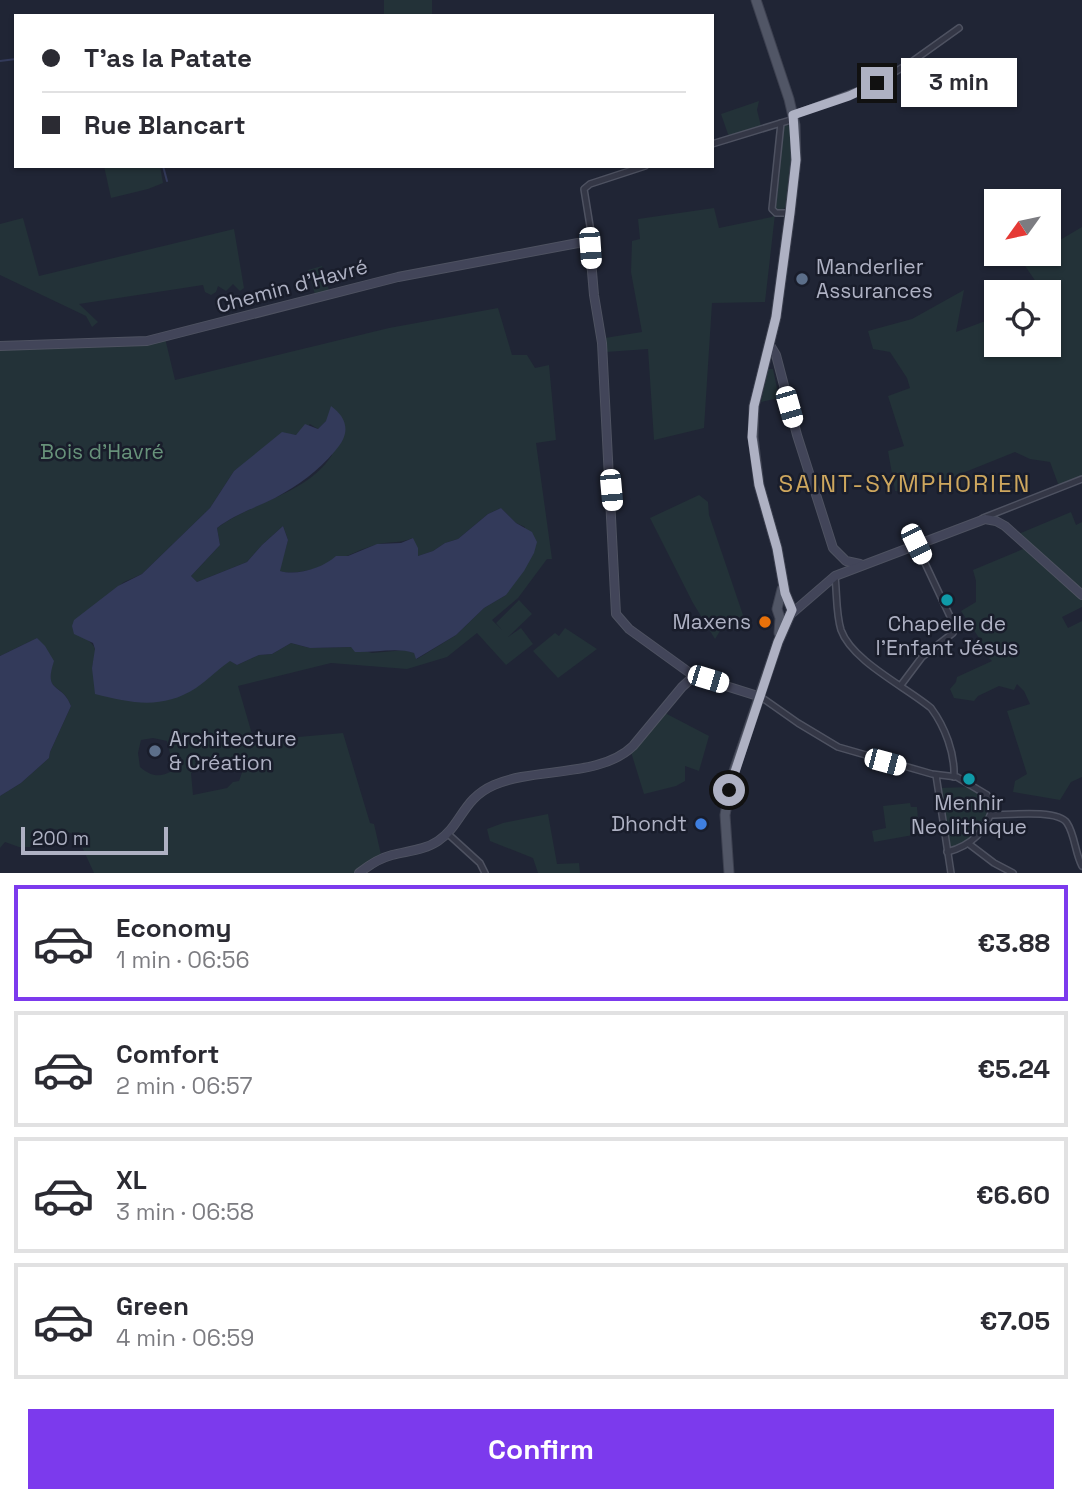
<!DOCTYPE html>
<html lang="en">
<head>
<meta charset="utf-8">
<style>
	:root { --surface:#fff; --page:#f2f2f3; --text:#2b2b33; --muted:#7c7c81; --line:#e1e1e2; --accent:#7c3aed }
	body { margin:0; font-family:"Space Grotesk",sans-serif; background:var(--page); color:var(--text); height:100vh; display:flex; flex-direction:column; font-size:26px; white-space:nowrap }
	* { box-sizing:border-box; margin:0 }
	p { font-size:23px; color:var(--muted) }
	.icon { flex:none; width:38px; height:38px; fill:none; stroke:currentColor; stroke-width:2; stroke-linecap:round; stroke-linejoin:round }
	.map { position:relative; height:873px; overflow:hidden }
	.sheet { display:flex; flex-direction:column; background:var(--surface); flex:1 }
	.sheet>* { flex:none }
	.top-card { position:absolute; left:14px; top:14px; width:700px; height:154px; border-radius:0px; box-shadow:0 2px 5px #0004; display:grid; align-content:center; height:154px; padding:0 28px; background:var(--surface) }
	.needle { width:46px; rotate:237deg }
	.tools { position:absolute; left:984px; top:189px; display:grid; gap:14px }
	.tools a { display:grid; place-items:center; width:77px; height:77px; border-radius:0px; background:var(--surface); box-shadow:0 2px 5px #0004; font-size:35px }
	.scale { position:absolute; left:21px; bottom:18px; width:147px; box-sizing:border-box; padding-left:7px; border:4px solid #aeb1c3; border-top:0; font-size:19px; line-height:24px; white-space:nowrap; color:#aeb1c3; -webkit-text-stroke:5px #191d2b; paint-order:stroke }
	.end { position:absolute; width:32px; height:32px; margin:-16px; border:9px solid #aeb1c3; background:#111; box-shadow:0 0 0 4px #111 }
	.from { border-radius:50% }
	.bubble { position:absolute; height:49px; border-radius:0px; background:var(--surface); box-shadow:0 2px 5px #0004; font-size:23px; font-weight:700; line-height:49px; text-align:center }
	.car { position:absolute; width:21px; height:42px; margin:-21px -10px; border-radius:9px; box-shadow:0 0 5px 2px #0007; background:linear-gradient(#fff 24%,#345 0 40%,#fff 0 76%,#345 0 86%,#fff 0) }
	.top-card b { display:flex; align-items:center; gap:24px; height:66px; font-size:26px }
	.top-card b+b { border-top:2px solid var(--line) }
	.top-card i { width:18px; height:18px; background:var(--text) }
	ul { padding:12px 0 0; list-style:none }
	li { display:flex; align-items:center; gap:21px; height:116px; margin:0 14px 10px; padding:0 14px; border:4px solid var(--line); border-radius:0px }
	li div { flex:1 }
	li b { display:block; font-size:26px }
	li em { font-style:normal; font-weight:700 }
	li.current { border-color:var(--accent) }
	li>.icon { width:63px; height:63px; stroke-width:1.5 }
	.primary-button { display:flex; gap:14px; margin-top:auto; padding:14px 28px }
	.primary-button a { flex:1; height:80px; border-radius:0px; background:var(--accent); color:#fff; font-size:28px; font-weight:700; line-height:80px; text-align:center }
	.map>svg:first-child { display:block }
</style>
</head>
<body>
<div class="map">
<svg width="1082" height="873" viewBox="0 0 1082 873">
	<rect width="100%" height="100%" fill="#202535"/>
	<g fill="#233238" fill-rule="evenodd">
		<rect x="384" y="0" width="48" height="16"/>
		<path d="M 759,101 L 757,110 L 761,126 L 729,137 L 721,114 Z"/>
		<path d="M 788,124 C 797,144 789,184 786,207 L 780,211 L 775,210 L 774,206 L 776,205 L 780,170 L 779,165 L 783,126 Z"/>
		<path d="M 104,166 L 160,166 L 163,183 L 148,189 L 111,198 Z"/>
		<path d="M 714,208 L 719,228 L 772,217 L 775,214 L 765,302 L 712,303 L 704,428 L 654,440 L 648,349 L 606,352 L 605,338 L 642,332 L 631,272 L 632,241 L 640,239 L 638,219 Z"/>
		<path d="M 23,218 L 39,276 L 234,229 L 244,288 L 240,291 L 233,284 L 226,291 L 218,286 L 216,292 L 211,295 L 205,292 L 203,285 L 79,304 L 98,322 L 92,327 L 86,316 L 0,275 L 0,224 Z"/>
		<path d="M 1082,227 L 1082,479 L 1060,489 L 1050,462 L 1030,459 L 1015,452 L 913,493 L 895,491 L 888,451 L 904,446 L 888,396 L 910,388 L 907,378 L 890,352 L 873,349 L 868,331 L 912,319 L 964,290 L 956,332 L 996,317 L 996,345 L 1048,345 L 1048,292 L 1043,292 L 1023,263 L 1037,254 L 1048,254 L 1048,247 Z"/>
		<path d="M 322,266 L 330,294 L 316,298 L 308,270 Z"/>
		<path d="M 498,308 L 512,355 L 527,355 L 535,368 L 549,365 L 556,440 L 536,443 L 552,559 L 547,559 L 518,598 L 492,620 L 502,630 L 496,623 L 519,600 L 532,614 L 508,637 L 521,628 L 533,644 L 506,665 L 477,633 L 447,657 L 407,669 L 331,663 L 238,686 L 254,741 L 343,733 L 370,823 L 374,824 L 382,859 L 359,873 L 94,873 L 82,847 L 71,833 L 50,828 L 34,847 L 19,847 L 5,842 L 0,848 L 0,796 L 21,783 L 49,758 L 50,752 L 71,706 C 62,681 43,694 53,661 L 37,638 L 0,656 L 0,346 L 165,338 L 175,380 L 389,328 ZM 326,421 L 332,455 C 306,495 253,501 217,528 L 220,545 L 191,576 L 197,582 L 247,562 L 262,545 L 283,526 L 288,540 L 279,571 C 309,579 347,553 375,545 C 388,541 400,544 413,538 L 418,556 L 433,551 L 445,543 L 458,539 L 488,514 L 501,508 L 516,523 L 525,527 L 506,595 L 484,608 L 456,635 L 417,659 L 414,653 L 405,650 L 372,653 L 351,647 L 310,648 L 291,643 L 272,654 L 259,655 L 237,665 L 230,660 L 218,669 L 92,668 C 95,653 100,647 84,638 L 110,593 L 124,582 L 142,574 L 210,508 L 234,471 L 289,434 L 296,435 L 310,424 L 318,429 ZM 153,738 L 167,741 L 174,770 C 160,778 152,777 140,767 L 138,753 L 141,740 ZM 220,757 L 245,764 L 239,781 L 233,782 L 227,788 L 193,795 L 191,773 L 210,759 Z"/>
		<path d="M 768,369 L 773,369 L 779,398 L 761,402 Z"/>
		<path d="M 699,495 L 708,502 L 709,515 L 743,615 L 720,631 L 715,639 L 693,603 L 650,518 Z"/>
		<path d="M 1071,512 L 1076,525 L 1082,522 L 1082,607 L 1062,617 L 1068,628 L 1082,621 L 1082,777 L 1071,782 L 1060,800 L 1013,792 L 1015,781 L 1027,774 L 1007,711 L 1030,704 L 1024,691 L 1017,684 L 1014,690 L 999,686 L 978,696 L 974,701 L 954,698 L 950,689 L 956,682 L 957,677 L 992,661 L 982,651 L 983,644 L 961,611 L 976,602 L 976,581 L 973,570 L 1028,547 L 1016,535 Z"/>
		<path d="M 565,628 L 597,649 L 558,678 L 533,651 L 555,633 L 559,636 Z"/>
		<path d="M 665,713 L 709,736 L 699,771 L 685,766 L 685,781 L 676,786 L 644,794 L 631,752 Z"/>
		<path d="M 971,787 L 991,799 L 991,815 L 969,844 L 952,849 L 949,847 L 938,788 Z"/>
		<path d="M 910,803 L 911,807 L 917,807 L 918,820 L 910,821 L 913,835 L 874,842 L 872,831 L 886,828 L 883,806 Z"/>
		<path d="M 548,814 L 557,864 L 579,863 L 580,873 L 538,873 L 533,858 L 490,841 L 487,829 L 503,823 Z"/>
	</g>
	<g fill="#333a5a">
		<path d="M 331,406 C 349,419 350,435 335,451 C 318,471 299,485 275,498 C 255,508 235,514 217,528 L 220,545 L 191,576 L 197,582 L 247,562 L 262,545 L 283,526 L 288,540 L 280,571 C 297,576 323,568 336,556 L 348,556 L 377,544 L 401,543 L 413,538 L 418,548 L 418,556 L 433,551 L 445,543 L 458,539 L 488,514 L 501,508 L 516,523 L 532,532 L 537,542 L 534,553 L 524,571 L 506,595 L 484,608 L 456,635 L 416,659 L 414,653 C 397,647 374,653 355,652 L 351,647 L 310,648 L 291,643 L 272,654 L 259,655 L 237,665 L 230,661 C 218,669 208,680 196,688 C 162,710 131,703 95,694 L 92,668 L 95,649 L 93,643 L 74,634 L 72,626 L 74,620 L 118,586 L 142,574 L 210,508 L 234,471 L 282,432 L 296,435 L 305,424 L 318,429 L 326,421 Z"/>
		<path d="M 37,638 L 45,646 L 54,661 C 43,694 62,682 71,706 L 50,752 L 49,758 L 21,783 L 0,796 L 0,656 Z"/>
	</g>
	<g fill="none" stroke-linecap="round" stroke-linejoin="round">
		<g stroke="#333a5a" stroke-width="2">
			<path d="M 0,61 L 16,59"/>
			<path d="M 163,166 L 167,181"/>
		</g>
		<g stroke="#4e5261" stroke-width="8">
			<g id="street">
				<path d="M 793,115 L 871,86 L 910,63 L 959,28"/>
				<path d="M 781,123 L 772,209 L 776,213 L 790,213"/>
				<path d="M 712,144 L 794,119"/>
				<path d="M 590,248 L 590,226 L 584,189 L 590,184 L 645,166"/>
				<path d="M 983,518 L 1082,479"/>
				<path d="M 835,576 C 837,594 836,614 841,630 C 852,661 906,687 931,708 C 945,727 955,753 954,777"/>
				<path d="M 901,685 L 922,657 L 953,633 L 955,627 L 916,544"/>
				<path d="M 761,697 L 798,723 L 838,747 L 932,774 L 957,777 L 987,795 L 993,805 C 988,830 971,846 947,852"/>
				<path d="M 936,775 L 951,873"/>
				<path d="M 991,815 C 1007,815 1058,809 1067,823 C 1075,835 1075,853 1082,866"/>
				<path d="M 447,833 L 480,863 L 485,873"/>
				<path d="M 969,844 L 994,863 L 1013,873"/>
			</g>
		</g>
		<g stroke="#4e5261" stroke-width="10">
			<g id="secondary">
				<path d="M 770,345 L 776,355 L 797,435 L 833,548 L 846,561 L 860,564"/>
				<path d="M 0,346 L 147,341 L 398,277 L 578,243 L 586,244 L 590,248 L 594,295 L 602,343 L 616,614 L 629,629 L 694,676 L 761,697"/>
				<path d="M 791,614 L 835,576 L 985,519 L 996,521 L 1005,526 L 1082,595"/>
				<path d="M 359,873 C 369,865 380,858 392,855 C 407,851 425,850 438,841 C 462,825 462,799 494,785 C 535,767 600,778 633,746 L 682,687 L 694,676"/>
			</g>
		</g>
		<g stroke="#3d4150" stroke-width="11">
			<g id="primary">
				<path d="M 779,633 L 780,618 L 777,609 L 782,589"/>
				<path d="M 729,873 L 725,815 L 732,777 L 778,642 L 792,610 L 785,593 L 777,548 L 759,485 L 753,437 L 754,406 L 776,317 L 790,213 L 796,160 L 795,125 L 789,99 L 756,0"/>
			</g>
		</g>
		<use href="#street" stroke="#343746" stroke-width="5"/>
		<use href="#secondary" stroke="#424559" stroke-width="8"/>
		<use href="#primary" stroke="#515666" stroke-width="9"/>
	</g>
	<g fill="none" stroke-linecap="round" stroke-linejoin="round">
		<path stroke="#aeb1c3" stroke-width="9" d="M 729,790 L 778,642 L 792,610 L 785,593 L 777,548 L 759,485 L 752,437 L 754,406 L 776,317 L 790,213 L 796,160 L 793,115 L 849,96 L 877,83"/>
	</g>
	<g fill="#5c6f8a" stroke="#191d2b" stroke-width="2.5">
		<circle cx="802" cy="279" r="7"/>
		<circle cx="155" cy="751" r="7"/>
	</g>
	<g fill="#0f9aa8" stroke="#191d2b" stroke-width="2.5">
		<circle cx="947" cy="600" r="7"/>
		<circle cx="969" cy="779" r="7"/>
	</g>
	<circle fill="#e8710a" stroke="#191d2b" stroke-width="2.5" cx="765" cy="622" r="7"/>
	<circle fill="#3f7fe0" stroke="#191d2b" stroke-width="2.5" cx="701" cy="824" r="7"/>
	<g text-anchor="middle" stroke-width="5" stroke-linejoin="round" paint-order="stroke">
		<g font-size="21" fill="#aeb1c3" stroke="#191d2b" text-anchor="start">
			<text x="816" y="274">Manderlier<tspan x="816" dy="24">Assurances</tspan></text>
			<text x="751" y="629" text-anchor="end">Maxens</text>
			<text x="947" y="631" text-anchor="middle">Chapelle de<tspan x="947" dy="24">l’Enfant Jésus</tspan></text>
			<text x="169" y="746">Architecture<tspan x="169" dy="24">&amp; Création</tspan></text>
			<text x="969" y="810" text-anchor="middle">Menhir<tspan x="969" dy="24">Neolithique</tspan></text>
			<text x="687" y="831" text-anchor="end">Dhondt</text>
		</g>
		<g font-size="21" fill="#aeb1c3" stroke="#191d2b">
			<text transform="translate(292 286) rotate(-15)" y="7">Chemin d'Havré</text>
		</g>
		<g font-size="21" fill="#67927a" stroke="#191d2b">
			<text x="102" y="459">Bois d'Havré</text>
		</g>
		<g font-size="24" letter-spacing="2" fill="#cea75e" stroke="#191d2b">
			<text x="905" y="492">SAINT-SYMPHORIEN</text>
		</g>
	</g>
</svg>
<div class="tools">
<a><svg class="needle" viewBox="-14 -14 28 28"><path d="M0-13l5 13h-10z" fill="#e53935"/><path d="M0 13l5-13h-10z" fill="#7c7c81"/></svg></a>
<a><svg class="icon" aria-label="locate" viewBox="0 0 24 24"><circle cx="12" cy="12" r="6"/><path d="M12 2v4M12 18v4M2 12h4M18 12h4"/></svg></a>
</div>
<div class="scale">200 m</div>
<i class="end from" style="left:729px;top:790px"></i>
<i class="end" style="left:877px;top:83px"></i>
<div class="bubble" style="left:901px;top:58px;width:116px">3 min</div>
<i class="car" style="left:590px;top:248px;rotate:176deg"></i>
<i class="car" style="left:789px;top:407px;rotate:164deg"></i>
<i class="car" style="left:611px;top:490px;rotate:175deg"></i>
<i class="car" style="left:916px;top:544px;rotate:154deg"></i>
<i class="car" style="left:708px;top:679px;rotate:107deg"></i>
<i class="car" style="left:885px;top:762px;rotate:105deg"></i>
<div class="top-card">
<b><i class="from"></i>T’as la Patate</b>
<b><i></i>Rue Blancart</b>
</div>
</div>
<section class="sheet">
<ul>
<li class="current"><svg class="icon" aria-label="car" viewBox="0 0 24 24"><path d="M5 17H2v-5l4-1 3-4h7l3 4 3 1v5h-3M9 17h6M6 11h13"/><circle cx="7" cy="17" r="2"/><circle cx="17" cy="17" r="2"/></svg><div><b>Economy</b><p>1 min · 06:56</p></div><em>€3.88</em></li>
<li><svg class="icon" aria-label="car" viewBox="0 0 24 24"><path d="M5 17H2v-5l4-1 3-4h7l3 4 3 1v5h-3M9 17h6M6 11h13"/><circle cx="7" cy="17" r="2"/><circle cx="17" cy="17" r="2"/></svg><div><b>Comfort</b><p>2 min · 06:57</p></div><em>€5.24</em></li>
<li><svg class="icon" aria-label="car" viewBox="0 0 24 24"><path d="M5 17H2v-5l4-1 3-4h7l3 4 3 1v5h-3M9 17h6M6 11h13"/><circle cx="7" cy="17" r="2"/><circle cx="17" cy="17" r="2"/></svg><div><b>XL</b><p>3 min · 06:58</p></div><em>€6.60</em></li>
<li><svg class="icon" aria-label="car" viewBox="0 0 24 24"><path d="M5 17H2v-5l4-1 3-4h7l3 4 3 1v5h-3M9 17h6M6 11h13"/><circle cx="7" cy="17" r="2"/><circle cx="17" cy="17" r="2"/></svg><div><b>Green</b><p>4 min · 06:59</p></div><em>€7.05</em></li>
</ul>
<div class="primary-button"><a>Confirm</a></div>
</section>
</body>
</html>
